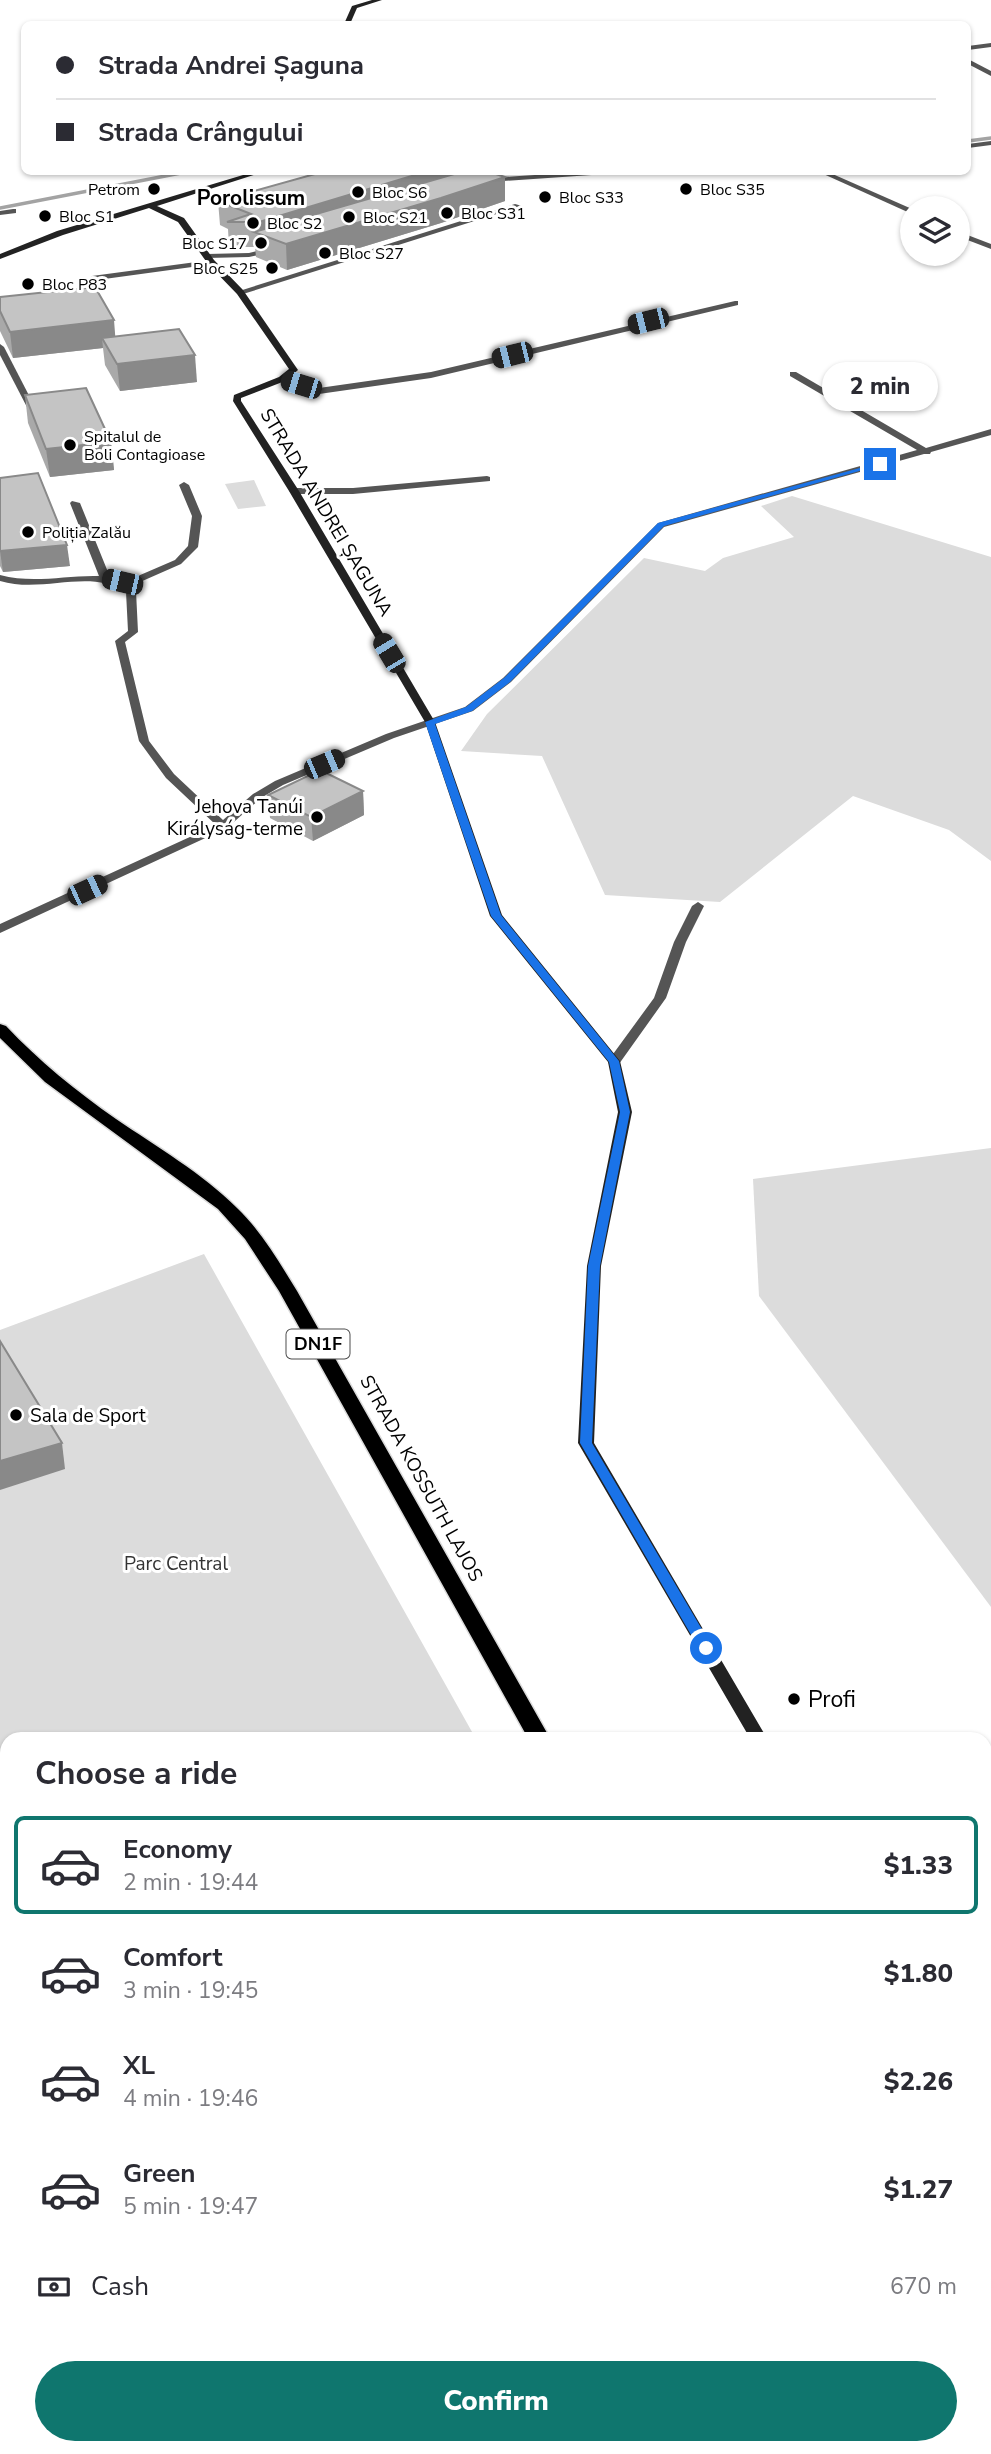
<!DOCTYPE html>
<html lang="en">
<head>
<meta charset="utf-8">
<style>
	:root { --surface:#fff; --page:#f2f2f3; --text:#2b2b33; --muted:#7c7c81; --line:#e1e1e2; --accent:#0f766e }
	body { margin:0; font-family:"Nunito Sans",sans-serif; background:var(--page); color:var(--text); height:100vh; display:flex; flex-direction:column; font-size:26px; white-space:nowrap }
	* { box-sizing:border-box; margin:0 }
	p { font-size:23px; color:var(--muted) }
	.icon { flex:none; width:38px; height:38px; fill:none; stroke:currentColor; stroke-width:2; stroke-linecap:round; stroke-linejoin:round }
	.map { position:relative; flex:1; overflow:hidden }
	.details { position:absolute; left:0px; top:1732px; width:992px; height:723px; display:flex; flex-direction:column; background:var(--surface); border-radius:21px 21px 0 0; box-shadow:0 2px 5px #0004 }
	.details>* { flex:none }
	.guide { position:absolute; left:21px; top:21px; width:950px; height:154px; border-radius:10px; box-shadow:0 2px 5px #0004; display:grid; align-content:center; height:154px; padding:0 35px; background:var(--surface) }
	.controls { position:absolute; left:900px; top:196px; display:grid; gap:14px }
	.controls a { display:grid; place-items:center; width:70px; height:70px; border-radius:50%; background:var(--surface); box-shadow:0 2px 5px #0004; font-size:35px }
	.end { position:absolute; width:32px; height:32px; margin:-16px; border:9px solid #1a73e8; background:#fff; box-shadow:0 0 0 4px #fff }
	.from { border-radius:50% }
	.bubble { position:absolute; height:49px; border-radius:24px; background:var(--surface); box-shadow:0 2px 5px #0004; font-size:23px; font-weight:800; line-height:49px; text-align:center }
	.car { position:absolute; width:21px; height:42px; margin:-21px -10px; border-radius:9px; box-shadow:0 0 5px 2px #0007; background:linear-gradient(#222 24%,#8ab4d8 0 40%,#222 0 76%,#8ab4d8 0 86%,#222 0) }
	.guide b { display:flex; align-items:center; gap:24px; height:66px; font-size:26px }
	.guide b+b { border-top:2px solid var(--line) }
	.guide i { width:18px; height:18px; background:var(--text) }
	ul { padding:0; list-style:none }
	li { display:flex; align-items:center; gap:21px; height:98px; margin:0 14px 10px; padding:0 21px; border:4px solid transparent; border-radius:10px }
	li div { flex:1 }
	li b { display:block; font-size:26px }
	li em { font-style:normal; font-weight:800 }
	li.on { border-color:var(--accent) }
	li>.icon { width:63px; height:63px; stroke-width:1.5 }
	h2 { padding:0 35px; font-size:32px; line-height:84px }
	.pay { display:flex; align-items:center; gap:18px; height:77px; padding:0 35px; font-size:26px }
	.pay p { margin-inline-start:auto }
	.action { display:flex; gap:14px; margin-top:auto; padding:14px 35px }
	.action a { flex:1; height:80px; border-radius:42px; background:var(--accent); color:#fff; font-size:28px; font-weight:800; line-height:80px; text-align:center }
	.map>svg:first-child { display:block }
</style>
</head>
<body>
<div class="map">
<svg width="991" height="2454" viewBox="0 0 991 2454">
	<rect width="100%" height="100%" fill="#fff"/>
	<g fill="#dcdcdc">
		<path d="M 254,480 L 266,506 L 238,509 L 225,484 Z"/>
		<path d="M 792,496 L 991,557 L 991,861 L 949,830 L 853,796 L 720,902 L 605,895 L 542,756 L 461,751 L 487,714 L 644,558 L 705,571 L 723,558 L 794,537 L 761,506 Z"/>
		<path d="M 991,1148 L 991,1607 L 759,1296 L 753,1179 Z"/>
		<path d="M 204,1254 L 476,1739 L 7,1740 L 7,1918 L 0,1907 L 0,1330 Z"/>
		<path d="M 329,2448 L 873,2448 L 876,2454 L 333,2454 Z"/>
	</g>
	<g fill="none" stroke-linecap="round" stroke-linejoin="round">
		<g stroke="#a3a3a3" stroke-width="3.5">
			<path d="M 968,141 L 991,138"/>
			<path d="M 0,208 L 186,172"/>
		</g>
		<g stroke="#dbdbdb" stroke-width="3">
			<g id="primary">
				<path d="M 0,1024 L 6,1026 C 39,1061 76,1091 116,1119 C 157,1147 202,1173 237,1208 C 262,1232 279,1262 297,1291 L 551,1740 L 529,1740 L 279,1291 L 245,1239 L 218,1209 L 45,1082 L 0,1038 Z"/>
				<path d="M 985,2068 L 991,2071 L 991,2093 L 985,2091 Z"/>
			</g>
		</g>
		<g fill="#555" fill-rule="evenodd">
			<path d="M 991,43 L 991,47 L 968,50 L 968,46 Z"/>
			<path d="M 968,59 L 991,71 L 991,76 L 968,64 Z"/>
			<path d="M 991,141 L 991,145 L 968,148 L 968,144 Z"/>
			<path d="M 581,172 L 610,172 L 606,174 L 488,182 L 484,180 L 488,178 Z"/>
			<path d="M 819,172 L 828,172 L 912,209 L 912,214 Z"/>
			<path d="M 515,204 L 522,206 L 243,294 L 236,292 Z"/>
			<path d="M 13,209 L 16,209 L 16,213 L 0,215 L 0,211 Z"/>
			<path d="M 957,231 L 991,244 L 991,249 L 957,236 Z"/>
			<path d="M 273,247 L 276,247 L 276,251 L 249,257 L 207,258 L 203,256 L 207,254 L 249,253 Z"/>
			<path d="M 211,260 L 215,262 L 214,264 L 97,280 L 80,296 L 70,300 L 66,298 L 92,276 Z"/>
			<path d="M 735,301 L 738,301 L 738,305 L 431,378 L 319,394 L 278,379 L 282,376 L 319,388 L 431,372 Z"/>
			<path d="M 0,344 L 4,347 L 37,411 L 36,413 L 29,411 L 0,355 Z"/>
			<path d="M 790,372 L 796,372 L 926,448 L 991,429 L 991,435 L 931,452 L 930,454 L 924,454 L 664,527 L 511,682 L 473,711 L 394,738 L 283,785 L 261,798 L 227,828 L 0,933 L 0,924 L 216,825 L 166,778 L 139,741 L 115,641 L 128,631 L 126,592 C 89,568 43,594 0,581 L 0,575 C 34,584 65,575 99,576 L 70,503 L 72,501 L 80,503 L 110,577 L 124,582 L 175,560 L 188,546 L 192,516 L 179,485 L 184,482 L 189,485 L 202,516 L 198,547 L 181,564 L 131,586 L 136,591 L 138,632 L 125,642 L 149,741 L 174,774 L 223,820 L 253,794 L 275,781 L 386,734 L 465,707 L 503,678 L 658,523 L 917,450 L 790,376 Z"/>
			<path d="M 487,476 L 490,477 L 490,481 L 353,494 L 294,494 L 289,491 L 294,488 L 353,488 Z"/>
			<path d="M 698,902 L 704,906 L 686,942 L 666,998 L 619,1064 L 609,1064 L 608,1061 L 654,998 L 674,942 L 692,906 Z"/>
			<path d="M 0,2130 L 7,2133 L 7,2162 L 0,2159 Z"/>
			<path d="M 911,2448 L 934,2448 L 936,2454 L 914,2454 Z"/>
		</g>
		<g fill="#222" fill-rule="evenodd">
			<path d="M 372,0 L 382,0 L 357,8 L 350,24 L 344,24 L 352,6 Z"/>
			<path d="M 253,172 L 263,172 L 157,206 L 184,218 L 214,260 L 243,290 L 298,370 L 285,381 L 241,398 L 241,401 L 299,491 L 435,722 L 502,915 L 620,1061 L 632,1112 L 601,1266 L 594,1443 L 768,1740 L 751,1740 L 578,1443 L 587,1266 L 618,1112 L 608,1062 L 490,916 L 425,722 L 289,491 L 233,401 L 234,395 L 279,377 L 289,369 L 237,294 L 208,264 L 178,222 L 149,208 L 63,235 L 0,259 L 0,254 L 57,231 Z"/>
		</g>
		<use href="#primary" fill="#000" fill-rule="evenodd"/>
	</g>
	<g fill="#a9a9a9">
		<path d="M 218,201 L 505,201 L 441,223 L 287,270 L 256,257 L 255,247 L 229,247 L 228,229 L 220,225 Z"/>
		<path d="M 0,297 L 115,337 L 197,382 L 120,391 L 105,365 L 103,348 L 13,358 L 0,331 Z"/>
		<path d="M 25,395 L 111,442 L 114,470 L 50,477 L 28,423 Z"/>
		<path d="M 0,478 L 70,566 L 3,572 L 0,566 Z"/>
		<path d="M 363,791 L 364,815 L 313,841 L 270,818 L 268,795 Z"/>
	</g>
	<g fill="#898989">
		<path d="M 425,172 L 460,172 L 260,234 L 259,222 Z"/>
		<path d="M 505,177 L 505,201 L 441,223 L 287,270 L 286,244 Z"/>
		<path d="M 114,320 L 116,346 L 102,338 L 103,348 L 13,358 L 10,332 Z"/>
		<path d="M 195,355 L 197,382 L 120,391 L 117,364 Z"/>
		<path d="M 111,442 L 114,470 L 50,477 L 46,449 Z"/>
		<path d="M 67,545 L 70,566 L 3,572 L 0,551 Z"/>
		<path d="M 363,791 L 364,815 L 313,841 L 311,817 Z"/>
		<path d="M 62,1443 L 65,1469 L 0,1490 L 0,1461 Z"/>
		<path d="M 7,2376 L 7,2415 L 0,2418 L 0,2379 Z"/>
	</g>
	<g fill="#c4c4c4" stroke="#898989" stroke-width="2">
		<path d="M 322,172 L 425,172 L 259,222 L 227,222 L 251,214 L 218,201 Z"/>
		<path d="M 461,172 L 490,172 L 505,177 L 441,198 L 286,244 L 254,232 Z"/>
		<path d="M 95,287 L 114,320 L 10,332 L 0,311 L 0,297 Z"/>
		<path d="M 179,329 L 195,355 L 117,364 L 102,338 Z"/>
		<path d="M 86,388 L 111,442 L 46,449 L 25,395 Z"/>
		<path d="M 38,473 L 67,545 L 0,551 L 0,478 Z"/>
		<path d="M 320,770 L 363,791 L 311,817 L 268,795 Z"/>
		<path d="M 0,1341 L 62,1443 L 0,1461 Z"/>
		<path d="M 7,2294 L 7,2376 L 0,2379 L 0,2297 Z"/>
	</g>
	<path fill="#1a73e8" d="M 878,463 L 884,464 L 664,526 L 510,682 L 472,711 L 435,724 L 501,915 L 619,1061 L 630,1112 L 600,1266 L 592,1443 L 713,1648 L 706,1653 L 701,1652 L 580,1443 L 588,1266 L 620,1112 L 609,1062 L 491,916 L 425,722 L 466,707 L 504,678 L 658,523 Z"/>
	<g fill="#000" stroke="#fff" stroke-width="2.5">
		<circle cx="154" cy="189" r="7"/>
		<circle cx="686" cy="189" r="7"/>
		<circle cx="358" cy="192" r="7"/>
		<circle cx="545" cy="197" r="7"/>
		<circle cx="447" cy="213" r="7"/>
		<circle cx="45" cy="216" r="7"/>
		<circle cx="349" cy="217" r="7"/>
		<circle cx="253" cy="223" r="7"/>
		<circle cx="261" cy="243" r="7"/>
		<circle cx="325" cy="253" r="7"/>
		<circle cx="272" cy="268" r="7"/>
		<circle cx="28" cy="284" r="7"/>
		<circle cx="70" cy="445" r="7"/>
		<circle cx="28" cy="532" r="7"/>
		<circle cx="317" cy="817" r="7"/>
		<circle cx="16" cy="1415" r="7"/>
		<circle cx="794" cy="1699" r="7"/>
	</g>
	<g text-anchor="middle" stroke-width="6" stroke-linejoin="round" paint-order="stroke">
		<g font-size="16" fill="#000" stroke="#fff" text-anchor="start">
			<text x="140" y="195" text-anchor="end">Petrom</text>
			<text x="700" y="195">Bloc S35</text>
			<text x="372" y="198">Bloc S6</text>
			<text x="559" y="203">Bloc S33</text>
			<text x="461" y="219">Bloc S31</text>
			<text x="59" y="222">Bloc S1</text>
			<text x="363" y="223">Bloc S21</text>
			<text x="267" y="229">Bloc S2</text>
			<text x="247" y="249" text-anchor="end">Bloc S17</text>
			<text x="339" y="259">Bloc S27</text>
			<text x="258" y="274" text-anchor="end">Bloc S25</text>
			<text x="42" y="290">Bloc P83</text>
			<text x="84" y="442">Spitalul de<tspan x="84" dy="18">Boli Contagioase</tspan></text>
			<text x="42" y="538">Poliția Zalău</text>
		</g>
		<rect fill="#fff" stroke="#4c4c4c" stroke-width="2" x="286.5" y="1329.5" width="63" height="29" rx="5"/>
		<g font-size="18" font-weight="bold" fill="#000">
			<text x="318" y="1350">DN1F</text>
		</g>
		<g font-size="19" fill="#000" stroke="#fff">
			<text transform="translate(327 512) rotate(59)" y="7">STRADA ANDREI ȘAGUNA</text>
			<text transform="translate(422 1478) rotate(61)" y="7">STRADA KOSSUTH LAJOS</text>
		</g>
		<g font-size="19" fill="#000" stroke="#fff" text-anchor="end">
			<text x="303" y="813">Jehova Tanúi<tspan x="303" dy="22">Királyság-terme</tspan></text>
			<text x="30" y="1422" text-anchor="start">Sala de Sport</text>
		</g>
		<g font-size="19" fill="#333" stroke="#fff">
			<text x="176" y="1570">Parc Central</text>
		</g>
		<g font-size="21" font-weight="bold" fill="#000" stroke="#fff">
			<text x="251" y="205">Porolissum</text>
		</g>
		<g font-size="23" fill="#000" stroke="#fff" text-anchor="start">
			<text x="808" y="1707">Profi</text>
		</g>
	</g>
</svg>
<div class="controls">
<a><svg class="icon" aria-label="layers" viewBox="0 0 24 24"><path d="M12 4l9 5-9 5-9-5zM3 14l9 5 9-5"/></svg></a>
</div>
<i class="end from" style="left:706px;top:1648px"></i>
<i class="end" style="left:880px;top:464px"></i>
<div class="bubble" style="left:822px;top:362px;width:116px">2 min</div>
<i class="car" style="left:648px;top:321px;rotate:256deg"></i>
<i class="car" style="left:512px;top:355px;rotate:256deg"></i>
<i class="car" style="left:301px;top:385px;rotate:287deg"></i>
<i class="car" style="left:122px;top:582px;rotate:283deg"></i>
<i class="car" style="left:389px;top:653px;rotate:329deg"></i>
<i class="car" style="left:324px;top:764px;rotate:67deg"></i>
<i class="car" style="left:87px;top:890px;rotate:65deg"></i>
<div class="guide">
<b><i class="from"></i>Strada Andrei Șaguna</b>
<b><i></i>Strada Crângului</b>
</div>
<section class="details">
<h2>Choose a ride</h2>
<ul>
<li class="on"><svg class="icon" aria-label="car" viewBox="0 0 24 24"><path d="M5 17H2v-5l4-1 3-4h7l3 4 3 1v5h-3M9 17h6M6 11h13"/><circle cx="7" cy="17" r="2"/><circle cx="17" cy="17" r="2"/></svg><div><b>Economy</b><p>2 min · 19:44</p></div><em>$1.33</em></li>
<li><svg class="icon" aria-label="car" viewBox="0 0 24 24"><path d="M5 17H2v-5l4-1 3-4h7l3 4 3 1v5h-3M9 17h6M6 11h13"/><circle cx="7" cy="17" r="2"/><circle cx="17" cy="17" r="2"/></svg><div><b>Comfort</b><p>3 min · 19:45</p></div><em>$1.80</em></li>
<li><svg class="icon" aria-label="car" viewBox="0 0 24 24"><path d="M5 17H2v-5l4-1 3-4h7l3 4 3 1v5h-3M9 17h6M6 11h13"/><circle cx="7" cy="17" r="2"/><circle cx="17" cy="17" r="2"/></svg><div><b>XL</b><p>4 min · 19:46</p></div><em>$2.26</em></li>
<li><svg class="icon" aria-label="car" viewBox="0 0 24 24"><path d="M5 17H2v-5l4-1 3-4h7l3 4 3 1v5h-3M9 17h6M6 11h13"/><circle cx="7" cy="17" r="2"/><circle cx="17" cy="17" r="2"/></svg><div><b>Green</b><p>5 min · 19:47</p></div><em>$1.27</em></li>
</ul>
<div class="pay"><svg class="icon" aria-label="cash" viewBox="0 0 24 24"><path d="M3 7h18v10H3z"/><circle cx="12" cy="12" r="2"/></svg>Cash<p>670 m</p></div>
<div class="action"><a>Confirm</a></div>
</section>
</div>
</body>
</html>
